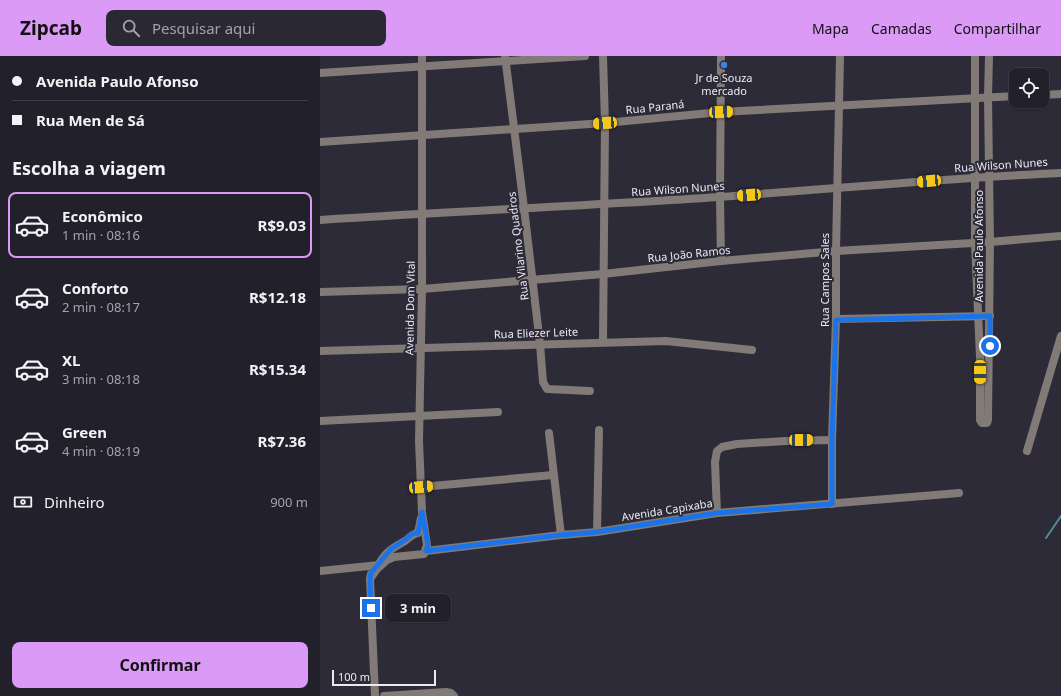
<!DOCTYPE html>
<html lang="pt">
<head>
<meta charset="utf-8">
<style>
	:root { --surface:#22202a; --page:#2a2832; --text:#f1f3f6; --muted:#a2a3a8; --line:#3f3e47; --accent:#da9af6 }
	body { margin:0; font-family:"Noto Sans",sans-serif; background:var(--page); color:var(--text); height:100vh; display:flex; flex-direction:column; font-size:15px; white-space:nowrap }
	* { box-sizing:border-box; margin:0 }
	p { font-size:13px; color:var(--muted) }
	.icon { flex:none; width:22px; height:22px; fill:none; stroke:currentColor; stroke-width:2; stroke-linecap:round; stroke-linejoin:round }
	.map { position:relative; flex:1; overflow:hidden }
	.drawer { display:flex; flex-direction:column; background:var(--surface); width:320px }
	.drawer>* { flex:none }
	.guide { display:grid; align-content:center; height:88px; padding:0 12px; background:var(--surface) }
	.buttons { position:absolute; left:689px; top:12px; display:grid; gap:8px }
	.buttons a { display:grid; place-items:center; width:40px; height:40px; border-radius:8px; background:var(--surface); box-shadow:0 1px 3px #0004,0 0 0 1px var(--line); font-size:20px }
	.scale { position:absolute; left:12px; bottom:10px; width:104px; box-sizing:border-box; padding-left:4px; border:2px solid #ebe9f3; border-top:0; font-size:11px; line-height:14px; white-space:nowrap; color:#ebe9f3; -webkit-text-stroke:3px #2d2b38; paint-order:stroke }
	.end { position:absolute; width:18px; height:18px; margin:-9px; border:5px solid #1a73e8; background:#fff; box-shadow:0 0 0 2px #fff }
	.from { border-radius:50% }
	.bubble { position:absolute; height:28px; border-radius:8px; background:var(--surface); box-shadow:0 1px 3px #0004,0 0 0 1px var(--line); font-size:13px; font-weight:700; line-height:28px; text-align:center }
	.car { position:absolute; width:12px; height:24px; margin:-12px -6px; border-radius:5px; box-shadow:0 0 3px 1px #0007; background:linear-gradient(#f5c518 24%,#345 0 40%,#f5c518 0 76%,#345 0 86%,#f5c518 0) }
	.guide b { display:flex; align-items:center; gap:14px; height:38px; font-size:15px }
	.guide b+b { border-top:1px solid var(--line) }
	.guide i { width:10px; height:10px; background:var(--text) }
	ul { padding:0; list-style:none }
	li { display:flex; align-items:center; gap:12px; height:66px; margin:0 8px 6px; padding:0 4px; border:2px solid transparent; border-radius:8px }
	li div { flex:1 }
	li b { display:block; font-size:15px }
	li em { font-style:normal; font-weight:700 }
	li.active { border-color:var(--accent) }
	li>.icon { width:36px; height:36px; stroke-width:1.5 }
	h2 { padding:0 12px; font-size:18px; line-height:48px }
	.pay { display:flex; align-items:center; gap:10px; height:44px; padding:0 12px; font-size:15px }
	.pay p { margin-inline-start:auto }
	.action { display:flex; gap:8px; margin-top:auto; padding:8px 12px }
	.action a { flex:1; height:46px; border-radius:8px; background:var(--accent); color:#111; font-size:16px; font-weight:700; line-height:46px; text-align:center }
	header { display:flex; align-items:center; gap:24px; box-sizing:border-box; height:56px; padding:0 20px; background:var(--accent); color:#111 }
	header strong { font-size:19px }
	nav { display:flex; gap:22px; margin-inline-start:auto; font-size:14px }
	.search { width:280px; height:36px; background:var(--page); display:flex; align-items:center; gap:10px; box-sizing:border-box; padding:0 14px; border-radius:8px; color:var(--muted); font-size:15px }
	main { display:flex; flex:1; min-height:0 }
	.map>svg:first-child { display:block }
</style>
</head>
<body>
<header>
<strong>Zipcab</strong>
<div class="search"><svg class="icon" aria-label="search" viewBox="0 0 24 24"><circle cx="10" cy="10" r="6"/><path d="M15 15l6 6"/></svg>Pesquisar aqui</div>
<nav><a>Mapa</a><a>Camadas</a><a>Compartilhar</a></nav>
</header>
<main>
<section class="drawer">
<div class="guide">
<b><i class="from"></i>Avenida Paulo Afonso</b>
<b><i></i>Rua Men de Sá</b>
</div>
<h2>Escolha a viagem</h2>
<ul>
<li class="active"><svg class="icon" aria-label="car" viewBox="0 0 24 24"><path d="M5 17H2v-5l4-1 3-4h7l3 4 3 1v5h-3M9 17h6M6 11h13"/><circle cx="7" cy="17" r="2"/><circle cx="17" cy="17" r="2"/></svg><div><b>Econômico</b><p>1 min · 08:16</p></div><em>R$9.03</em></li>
<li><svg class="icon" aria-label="car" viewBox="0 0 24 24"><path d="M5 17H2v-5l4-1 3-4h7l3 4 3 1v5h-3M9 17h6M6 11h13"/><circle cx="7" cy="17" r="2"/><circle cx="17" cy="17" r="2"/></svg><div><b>Conforto</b><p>2 min · 08:17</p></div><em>R$12.18</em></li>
<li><svg class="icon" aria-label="car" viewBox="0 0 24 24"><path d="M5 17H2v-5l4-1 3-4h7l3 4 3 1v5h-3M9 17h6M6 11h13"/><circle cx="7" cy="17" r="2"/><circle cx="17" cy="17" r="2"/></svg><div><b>XL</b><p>3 min · 08:18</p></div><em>R$15.34</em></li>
<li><svg class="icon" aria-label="car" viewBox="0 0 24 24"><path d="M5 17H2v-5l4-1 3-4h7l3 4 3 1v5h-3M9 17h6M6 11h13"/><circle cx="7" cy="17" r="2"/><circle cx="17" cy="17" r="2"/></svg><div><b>Green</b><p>4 min · 08:19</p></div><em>R$7.36</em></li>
</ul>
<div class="pay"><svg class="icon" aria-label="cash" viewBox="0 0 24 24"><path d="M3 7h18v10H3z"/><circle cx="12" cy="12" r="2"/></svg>Dinheiro<p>900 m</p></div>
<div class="action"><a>Confirmar</a></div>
</section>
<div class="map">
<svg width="741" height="640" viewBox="0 0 741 640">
	<rect width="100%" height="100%" fill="#2d2b38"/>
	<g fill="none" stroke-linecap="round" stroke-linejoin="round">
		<path stroke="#568aa1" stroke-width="2" d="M 726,482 L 741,460"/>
		<g stroke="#827a76" stroke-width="8">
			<path d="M 185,0 L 204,152 L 220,288 L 223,326 L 227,333 L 270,335"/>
			<path d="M 283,0 L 285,67 L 283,286"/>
			<path d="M 401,0 L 400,141 L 401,205"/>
			<path d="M 655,0 L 655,187 L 660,301 L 660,364 L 662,367 L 667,367 L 668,364 L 670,186 L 668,41 L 669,0"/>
			<path d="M 0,17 L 265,0"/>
			<path d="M 722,39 L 741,38"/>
			<path d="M 0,86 L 285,67 L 401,56 L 696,40"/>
			<path d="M 0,164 C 133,155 266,150 399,141 C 513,133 627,122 741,117"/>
			<path d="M 0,236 L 102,233 L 283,218 L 401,205 L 516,195 L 670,186 L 741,180"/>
			<path d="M 516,263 L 670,260"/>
			<path d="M 0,295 L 346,285 L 432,294"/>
			<path d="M 0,365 L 178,356"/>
			<path d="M 229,377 L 241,479"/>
			<path d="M 707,395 L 741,280"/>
			<path d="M 101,431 L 233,419"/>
			<path d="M 512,448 L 512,384 L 516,263 L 516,195 L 520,0"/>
			<path d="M 397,457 L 395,406 L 397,395 L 402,391 L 417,388 L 465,385 L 512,384"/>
			<path d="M 277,476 L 279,374"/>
			<path d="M 106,495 L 241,479 L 277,476 L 397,457 L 639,437"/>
			<path d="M 59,508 C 66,495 73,492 85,485 C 90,481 92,478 98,477 L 101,462"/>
			<path d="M 0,515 L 59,509"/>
			<path d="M 51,518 L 50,523 L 55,640"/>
			<path d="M 50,523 L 57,513 L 67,504 L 74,501 L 104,498 L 107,489 L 102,456 L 99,385 L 102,233 L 102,0"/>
			<path d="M 64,640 L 126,636 L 131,637 L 134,640"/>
		</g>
	</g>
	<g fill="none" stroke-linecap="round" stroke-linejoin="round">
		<path stroke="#1a73e8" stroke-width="5" d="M 51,552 L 50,523 L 51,517 L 71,493 L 85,484 L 92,478 L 98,477 L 102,456 L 108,489 L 106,495 L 241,479 L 277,476 L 397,457 L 512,448 L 512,384 L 516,264 L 670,260 L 670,290"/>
	</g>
	<circle fill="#3f7fe0" stroke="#2d2b38" stroke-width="1.5" cx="404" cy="9" r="4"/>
	<g text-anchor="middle" stroke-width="4" stroke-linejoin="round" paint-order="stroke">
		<g font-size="11" fill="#ebe9f3" stroke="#2d2b38">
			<text x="404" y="26">Jr de Souza<tspan x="404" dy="13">mercado</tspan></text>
		</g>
		<g font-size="11" fill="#ebe9f3" stroke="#2d2b38">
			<text transform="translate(335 51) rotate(-6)" y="4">Rua Paraná</text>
			<text transform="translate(681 109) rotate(-4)" y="4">Rua Wilson Nunes</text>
			<text transform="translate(358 133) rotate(-4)" y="4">Rua Wilson Nunes</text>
			<text transform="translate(198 190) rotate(-97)" y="4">Rua Vilarino Quadros</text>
			<text transform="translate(659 190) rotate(-90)" y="4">Avenida Paulo Afonso</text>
			<text transform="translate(369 198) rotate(-6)" y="4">Rua João Ramos</text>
			<text transform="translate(505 224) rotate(-90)" y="4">Rua Campos Sales</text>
			<text transform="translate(90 252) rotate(-89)" y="4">Avenida Dom Vital</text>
			<text transform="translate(216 277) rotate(-2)" y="4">Rua Eliezer Leite</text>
			<text transform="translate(347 454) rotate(-9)" y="4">Avenida Capixaba</text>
		</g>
	</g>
</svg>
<div class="buttons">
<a><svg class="icon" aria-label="locate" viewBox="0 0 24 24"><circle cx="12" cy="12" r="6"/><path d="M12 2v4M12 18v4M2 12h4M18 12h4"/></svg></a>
</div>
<div class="scale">100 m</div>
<i class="end from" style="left:670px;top:290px"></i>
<i class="end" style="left:51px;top:552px"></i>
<div class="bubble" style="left:65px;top:538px;width:66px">3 min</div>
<i class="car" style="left:401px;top:56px;rotate:87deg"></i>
<i class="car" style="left:285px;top:67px;rotate:266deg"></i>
<i class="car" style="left:609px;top:125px;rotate:265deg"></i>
<i class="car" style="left:429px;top:139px;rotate:266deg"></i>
<i class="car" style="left:660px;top:316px;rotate:180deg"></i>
<i class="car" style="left:481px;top:384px;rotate:89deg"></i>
<i class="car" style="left:101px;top:431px;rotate:85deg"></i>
</div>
</main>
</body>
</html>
